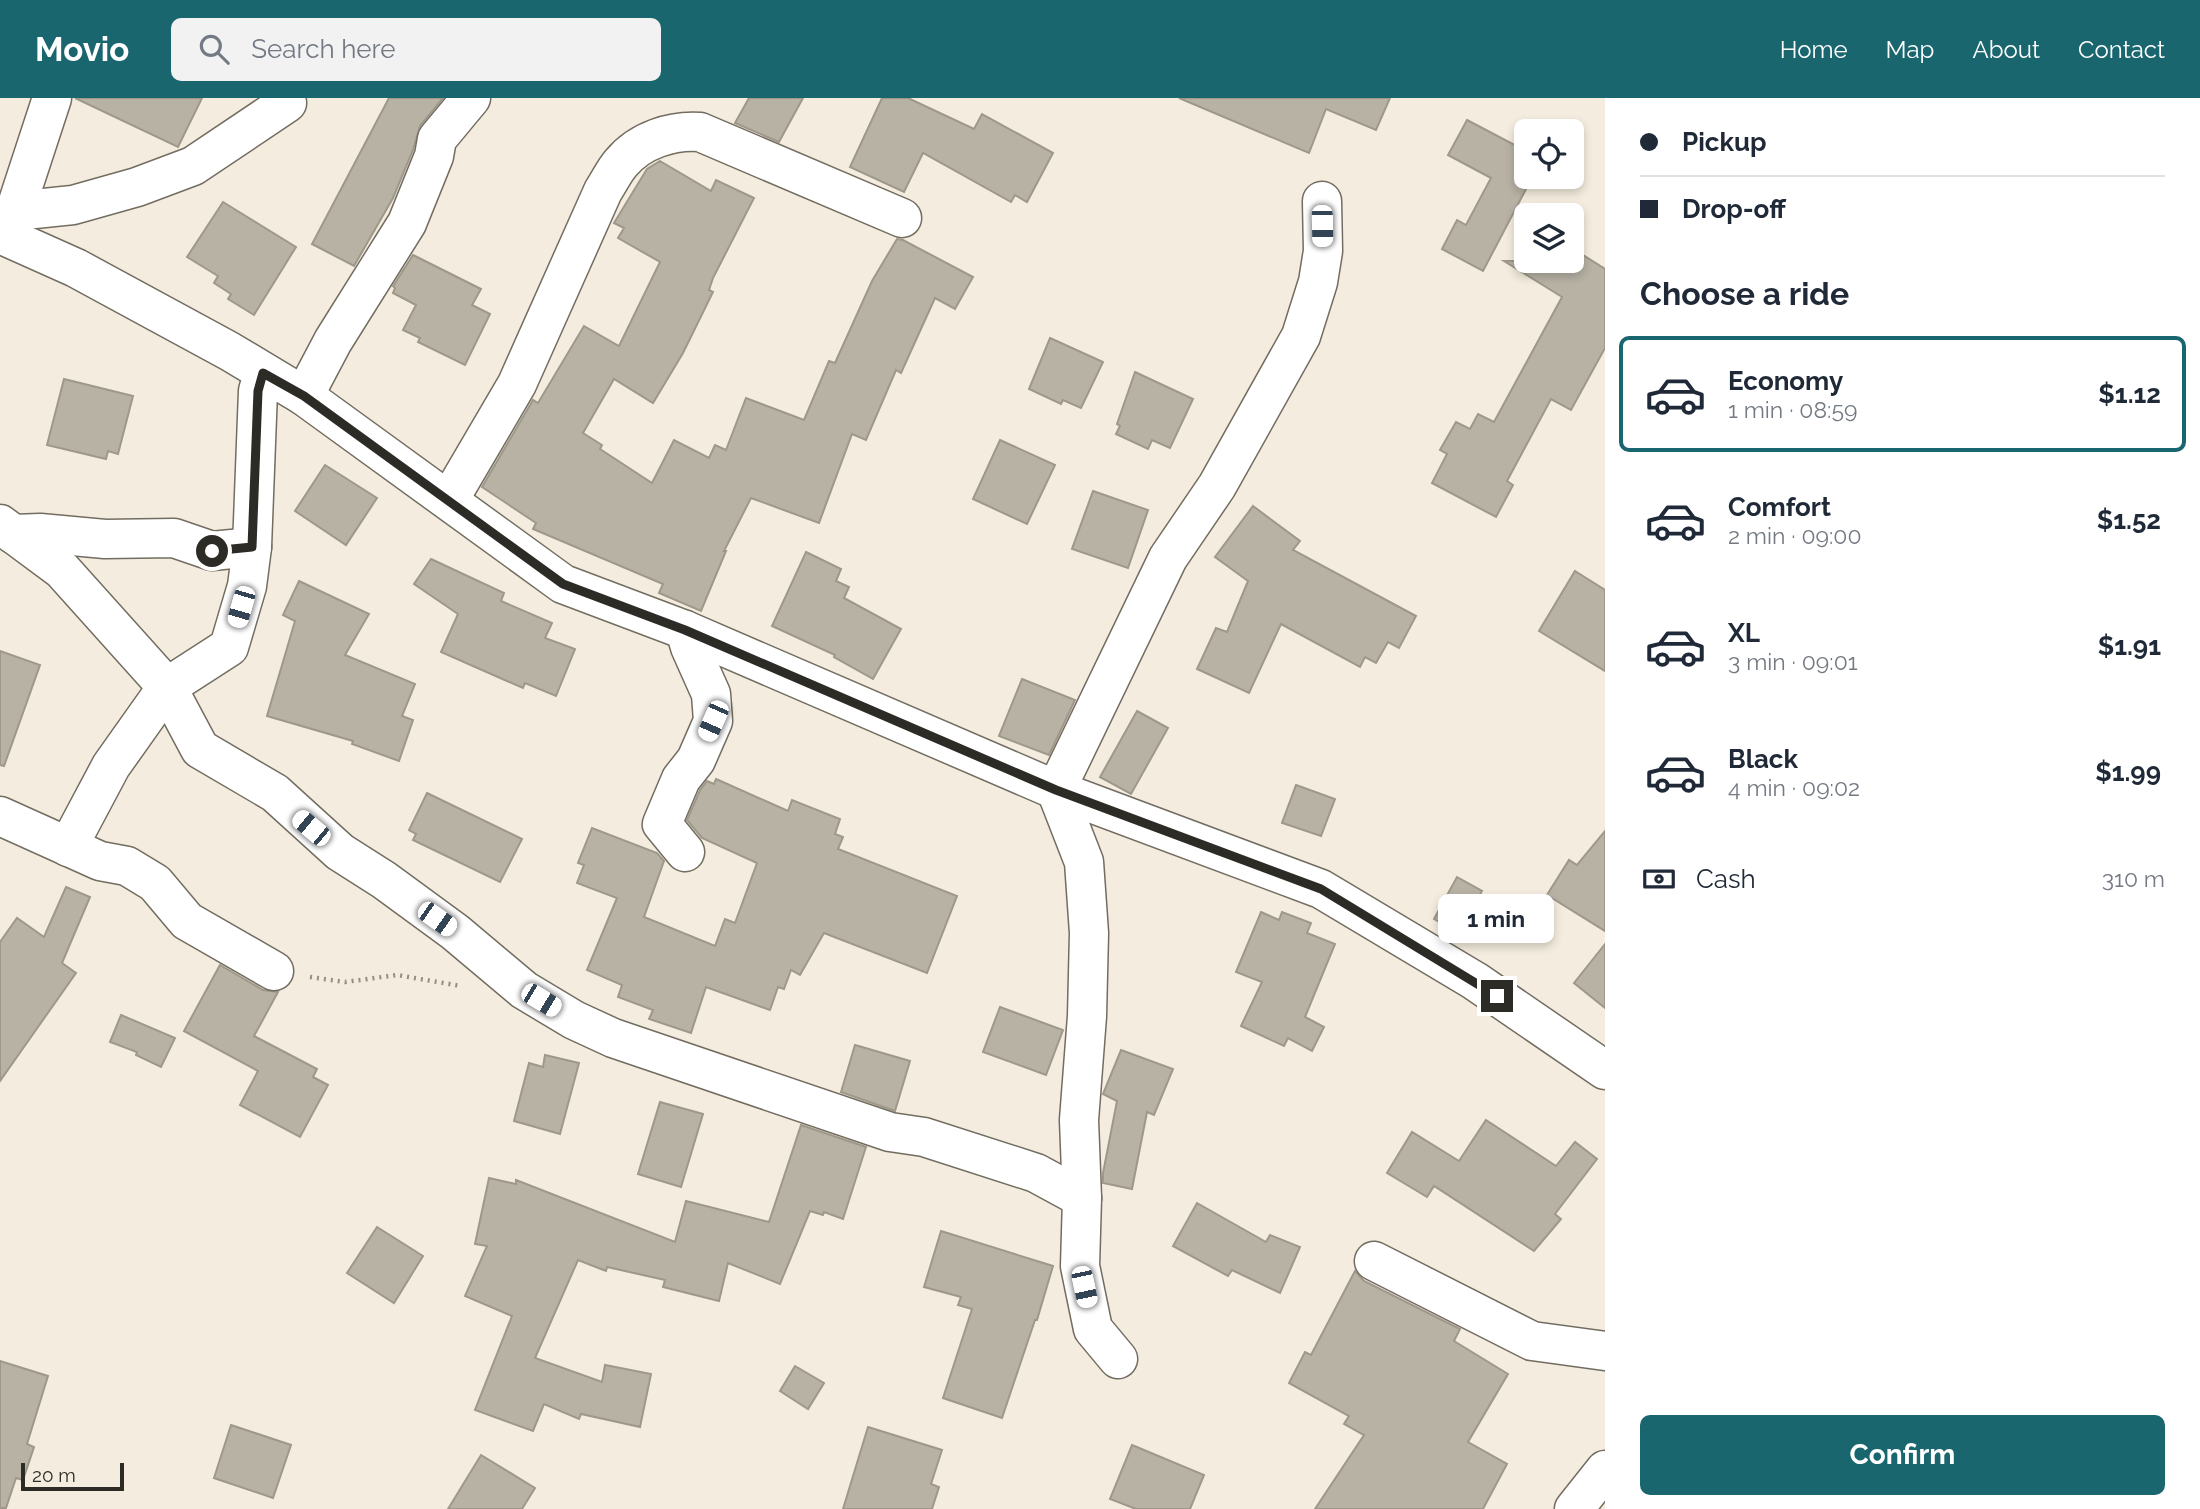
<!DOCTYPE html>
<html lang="en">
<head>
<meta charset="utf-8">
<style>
	:root { --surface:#fff; --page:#f2f2f3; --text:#1f2937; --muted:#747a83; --line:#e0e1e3; --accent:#1a666f }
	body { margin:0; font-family:Raleway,sans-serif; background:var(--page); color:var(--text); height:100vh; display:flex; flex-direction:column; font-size:26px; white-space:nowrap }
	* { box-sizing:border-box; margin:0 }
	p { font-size:23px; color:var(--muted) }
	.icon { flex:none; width:38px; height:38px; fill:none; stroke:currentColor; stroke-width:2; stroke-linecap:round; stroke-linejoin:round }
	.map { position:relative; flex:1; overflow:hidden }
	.details { display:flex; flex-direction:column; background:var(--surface); width:595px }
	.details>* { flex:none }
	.top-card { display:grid; align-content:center; height:154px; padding:0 35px; background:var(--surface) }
	.tools { position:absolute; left:1514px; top:21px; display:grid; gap:14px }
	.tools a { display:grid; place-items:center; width:70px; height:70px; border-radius:10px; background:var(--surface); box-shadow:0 4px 10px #0003; font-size:35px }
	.scale { position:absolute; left:21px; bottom:18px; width:103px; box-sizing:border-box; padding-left:7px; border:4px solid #2d2b26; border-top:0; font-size:19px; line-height:24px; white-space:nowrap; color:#2d2b26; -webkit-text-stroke:5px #f4eddf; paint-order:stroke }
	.end { position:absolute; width:32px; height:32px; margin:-16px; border:9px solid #2d2b26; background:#fff; box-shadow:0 0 0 4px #fff }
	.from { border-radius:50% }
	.bubble { position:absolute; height:49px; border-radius:10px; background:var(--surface); box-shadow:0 4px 10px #0003; font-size:23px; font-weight:700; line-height:49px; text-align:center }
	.car { position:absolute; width:21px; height:42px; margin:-21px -10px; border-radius:9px; box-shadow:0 0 5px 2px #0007; background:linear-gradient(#fff 24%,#345 0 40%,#fff 0 76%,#345 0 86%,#fff 0) }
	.top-card b { display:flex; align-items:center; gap:24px; height:66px; font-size:26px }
	.top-card b+b { border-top:2px solid var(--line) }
	.top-card i { width:18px; height:18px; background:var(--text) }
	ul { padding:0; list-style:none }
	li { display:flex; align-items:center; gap:21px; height:116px; margin:0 14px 10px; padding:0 21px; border:4px solid transparent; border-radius:10px }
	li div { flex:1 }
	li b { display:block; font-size:26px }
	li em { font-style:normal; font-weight:700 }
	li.selected { border-color:var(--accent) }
	li>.icon { width:63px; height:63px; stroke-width:1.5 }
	h2 { padding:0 35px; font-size:32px; line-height:84px }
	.pay { display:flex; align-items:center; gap:18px; height:77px; padding:0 35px; font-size:26px }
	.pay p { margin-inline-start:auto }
	.primary-button { display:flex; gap:14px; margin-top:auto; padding:14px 35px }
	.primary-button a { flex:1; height:80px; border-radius:10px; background:var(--accent); color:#fff; font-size:28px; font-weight:700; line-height:80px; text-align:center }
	header { display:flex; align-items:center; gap:42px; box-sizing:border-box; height:98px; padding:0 35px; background:var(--accent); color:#fff }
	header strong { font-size:33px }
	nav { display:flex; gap:38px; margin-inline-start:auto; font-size:24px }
	.search { width:490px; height:63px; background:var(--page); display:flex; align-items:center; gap:18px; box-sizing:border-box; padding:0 24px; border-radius:10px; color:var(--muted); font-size:26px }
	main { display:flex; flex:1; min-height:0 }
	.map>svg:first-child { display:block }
</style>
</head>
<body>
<header>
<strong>Movio</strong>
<div class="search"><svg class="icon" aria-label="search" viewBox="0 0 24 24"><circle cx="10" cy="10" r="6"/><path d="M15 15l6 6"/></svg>Search here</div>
<nav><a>Home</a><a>Map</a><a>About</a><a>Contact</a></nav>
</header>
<main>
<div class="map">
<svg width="1605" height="1411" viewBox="0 0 1605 1411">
	<rect width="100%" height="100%" fill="#f4eddf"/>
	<g fill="#b8b2a5" stroke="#9e988a" stroke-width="2">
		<path d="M 75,0 L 202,0 L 178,49 Z"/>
		<path d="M 389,0 L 443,0 L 420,28 L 413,52 L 393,100 L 354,168 L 312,146 Z"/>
		<path d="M 749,0 L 803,0 L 779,44 L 735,25 Z"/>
		<path d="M 882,0 L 908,0 L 974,31 L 982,16 L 1053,55 L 1027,104 L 1015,97 L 1011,104 L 923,55 L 904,94 L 850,69 Z"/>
		<path d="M 1179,0 L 1390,0 L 1376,32 L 1326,11 L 1309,55 Z"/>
		<path d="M 1467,22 L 1526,53 L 1526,91 L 1483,173 L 1442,151 L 1457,122 L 1466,127 L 1491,80 L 1448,57 Z"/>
		<path d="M 660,63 L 711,93 L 716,82 L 754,100 L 713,180 L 709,192 L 713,194 L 683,255 L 653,305 L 614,281 L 583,335 L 602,347 L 600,351 L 652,385 L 674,342 L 709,360 L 715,347 L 726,352 L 746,300 L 804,322 L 829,263 L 835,265 L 872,183 L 897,141 L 903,142 L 973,179 L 955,211 L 935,200 L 901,275 L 896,272 L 866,342 L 852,336 L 819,425 L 751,400 L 724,453 L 726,453 L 701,513 L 659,495 L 663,486 L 533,431 L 536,425 L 482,389 L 533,302 L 538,305 L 584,228 L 619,248 L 660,164 L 618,140 L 624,130 L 614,125 L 647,71 Z"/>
		<path d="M 223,104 L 296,149 L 254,217 L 228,201 L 231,196 L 214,185 L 218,178 L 187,159 Z"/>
		<path d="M 1572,150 L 1605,171 L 1605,250 L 1571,312 L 1551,301 L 1507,383 L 1513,387 L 1496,419 L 1432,385 L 1447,356 L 1440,352 L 1456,324 L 1470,331 L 1478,316 L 1494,324 L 1562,199 L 1504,163 L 1572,163 Z"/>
		<path d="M 413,157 L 481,191 L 472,207 L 490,216 L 465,267 L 418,244 L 420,240 L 403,232 L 416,207 L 393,195 L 395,190 L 393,188 Z"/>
		<path d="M 1050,240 L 1103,264 L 1081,310 L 1063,302 L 1061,306 L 1029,291 Z"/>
		<path d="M 1135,274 L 1193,301 L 1170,350 L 1152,342 L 1148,351 L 1116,336 L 1120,328 L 1117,326 Z"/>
		<path d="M 64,281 L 133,298 L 118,356 L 108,353 L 106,361 L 47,347 Z"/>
		<path d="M 1000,342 L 1055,367 L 1027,426 L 973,401 Z"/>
		<path d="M 325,367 L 377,400 L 346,447 L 295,413 Z"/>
		<path d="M 1093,393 L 1148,412 L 1128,470 L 1072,451 Z"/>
		<path d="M 1253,408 L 1300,443 L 1293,452 L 1416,518 L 1399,550 L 1388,544 L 1376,565 L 1365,559 L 1360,569 L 1281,526 L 1249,595 L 1197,571 L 1216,530 L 1227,534 L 1248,483 L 1215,459 Z"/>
		<path d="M 806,454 L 841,471 L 836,483 L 849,489 L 844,500 L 901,531 L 873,581 L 834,559 L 835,557 L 772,528 Z"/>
		<path d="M 431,461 L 504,495 L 501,503 L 552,525 L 545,540 L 575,551 L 556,598 L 525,585 L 523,590 L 441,554 L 458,516 L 414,486 Z"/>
		<path d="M 1575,473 L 1605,492 L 1605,573 L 1539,533 Z"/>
		<path d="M 299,483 L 369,516 L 345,557 L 415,586 L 402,618 L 413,622 L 399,663 L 352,646 L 353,643 L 267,618 L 295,523 L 283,517 Z"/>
		<path d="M 0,553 L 40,567 L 4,668 L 0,667 Z"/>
		<path d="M 1022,581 L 1075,602 L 1049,657 L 999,638 Z"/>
		<path d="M 1137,613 L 1168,630 L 1131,696 L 1100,679 Z"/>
		<path d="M 716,681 L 788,713 L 792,702 L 840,721 L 835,736 L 843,739 L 838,751 L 957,798 L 927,875 L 824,835 L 800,877 L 791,872 L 784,891 L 778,889 L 770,912 L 706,889 L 691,935 L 649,921 L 653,912 L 618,899 L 622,887 L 587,872 L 617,800 L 577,785 L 584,767 L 578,765 L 592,730 L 657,755 L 664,763 L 644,819 L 715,848 L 725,821 L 735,825 L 757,765 L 702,740 L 687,722 L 700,692 L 707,683 L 714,686 Z"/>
		<path d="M 1296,687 L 1335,701 L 1321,738 L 1282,725 Z"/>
		<path d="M 427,695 L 522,741 L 500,784 L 413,742 L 416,736 L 409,732 Z"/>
		<path d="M 1605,733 L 1605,833 L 1547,797 L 1569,762 L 1577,767 Z"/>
		<path d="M 1457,779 L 1482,793 L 1458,835 L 1434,821 Z"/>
		<path d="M 66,789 L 90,799 L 62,865 L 76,875 L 0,983 L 0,844 L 17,820 L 44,839 Z"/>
		<path d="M 1261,814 L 1279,822 L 1282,814 L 1311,825 L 1307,835 L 1335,846 L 1305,919 L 1324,929 L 1312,953 L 1288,940 L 1284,948 L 1241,928 L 1262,884 L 1236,874 Z"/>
		<path d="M 1605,846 L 1605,910 L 1574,885 Z"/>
		<path d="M 220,867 L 263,892 L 278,894 L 254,938 L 317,971 L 313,979 L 328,987 L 300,1039 L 240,1007 L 258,973 L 184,933 Z"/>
		<path d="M 1000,909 L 1063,932 L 1046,977 L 983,954 Z"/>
		<path d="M 121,917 L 175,940 L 161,969 L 136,957 L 137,954 L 110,944 Z"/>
		<path d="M 855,947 L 910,963 L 895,1013 L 841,994 Z"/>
		<path d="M 1121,952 L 1173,971 L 1154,1017 L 1147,1014 L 1132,1091 L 1103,1085 L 1103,1075 L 1117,1003 L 1103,996 Z"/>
		<path d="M 545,957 L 579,965 L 560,1036 L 514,1023 L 529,965 L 543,969 Z"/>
		<path d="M 660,1004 L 703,1016 L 681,1089 L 638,1076 Z"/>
		<path d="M 1486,1022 L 1556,1068 L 1575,1044 L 1597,1061 L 1555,1116 L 1561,1121 L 1534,1153 L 1434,1088 L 1427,1099 L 1387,1075 L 1412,1034 L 1459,1063 Z"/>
		<path d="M 801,1027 L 866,1049 L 843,1121 L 824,1114 L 823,1117 L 810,1113 L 780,1186 L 728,1165 L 719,1203 L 663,1189 L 665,1182 L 607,1169 L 606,1173 L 578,1162 L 535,1260 L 602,1284 L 605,1267 L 651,1276 L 640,1329 L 581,1316 L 579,1321 L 544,1306 L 533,1333 L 475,1312 L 512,1218 L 465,1198 L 487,1148 L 475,1146 L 489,1080 L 516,1086 L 516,1082 L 675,1144 L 686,1103 L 769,1124 Z"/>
		<path d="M 1197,1105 L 1266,1144 L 1270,1137 L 1300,1149 L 1280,1195 L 1232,1172 L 1228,1178 L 1173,1148 Z"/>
		<path d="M 377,1129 L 423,1158 L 394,1205 L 347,1175 Z"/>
		<path d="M 941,1133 L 1053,1168 L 1037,1222 L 1035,1222 L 1002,1320 L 943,1300 L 972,1211 L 958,1207 L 961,1199 L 924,1189 Z"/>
		<path d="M 1355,1173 L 1364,1183 L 1460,1231 L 1454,1243 L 1508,1276 L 1468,1344 L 1507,1366 L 1483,1411 L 1315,1411 L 1364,1337 L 1344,1326 L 1349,1318 L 1289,1285 L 1305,1254 L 1311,1257 Z"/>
		<path d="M 0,1263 L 48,1278 L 27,1346 L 34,1349 L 23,1382 L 16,1380 L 6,1410 L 0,1410 Z"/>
		<path d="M 795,1268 L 824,1285 L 808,1311 L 780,1293 Z"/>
		<path d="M 231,1327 L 291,1347 L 273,1400 L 214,1380 Z"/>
		<path d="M 868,1329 L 942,1352 L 931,1386 L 939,1389 L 932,1411 L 843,1411 Z"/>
		<path d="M 1132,1347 L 1204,1377 L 1190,1411 L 1136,1411 L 1110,1401 Z"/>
		<path d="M 481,1357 L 535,1390 L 522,1411 L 448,1411 Z"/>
	</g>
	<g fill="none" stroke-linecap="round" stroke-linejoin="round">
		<g stroke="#726d60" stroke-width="41">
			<g id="minor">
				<path d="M 15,113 L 52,0"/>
				<path d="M 0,136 L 76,170 L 229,253 L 304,298 L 563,486 L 685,532 L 1056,692 L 1321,791 L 1475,883 L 1605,972"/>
				<path d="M 2,137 L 15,113 L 73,107 L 137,89 L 193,68 L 287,5"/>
				<path d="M 304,298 L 333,243 L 407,125 L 434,58 L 437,41 L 471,0"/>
				<path d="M 449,402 L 517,286 L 603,93 C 609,84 614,73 621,65 C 640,42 672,32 700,34 L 902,120"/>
				<path d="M 0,426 L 62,472 L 167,589 L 200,651 L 275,695 L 340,754 L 384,782 L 455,834 L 524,892 L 574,922 L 613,940 L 890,1034 L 924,1039 L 1036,1075 L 1082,1100"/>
				<path d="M 13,436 L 40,435 L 105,441 L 174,440 L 212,453 L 252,449"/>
				<path d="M 0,718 L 100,763 L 127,768 L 155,785 L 187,823 L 274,873"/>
				<path d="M 68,749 L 111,668 L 167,589 L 229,549 L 247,488 L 252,449 L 258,293 L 263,275"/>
				<path d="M 685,754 L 662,726 L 681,681 L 696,662 L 713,623 L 711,596 L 690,549 L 685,532"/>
				<path d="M 1374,1163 L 1532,1243 L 1605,1253"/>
				<path d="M 1118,1261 L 1093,1231 L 1080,1168 L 1082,1100 L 1079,1022 L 1087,918 L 1089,835 L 1084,764 L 1056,692 L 1168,460 L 1217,388 L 1301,238 L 1318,184 L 1323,153 L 1322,103"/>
				<path d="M 1574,1411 L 1605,1372"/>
			</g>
		</g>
		<path stroke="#928e84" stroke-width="4.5" stroke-dasharray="2 5" stroke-linecap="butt" d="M 310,879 L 345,884 L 397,877 L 461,888"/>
		<use href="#minor" stroke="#fff" stroke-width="38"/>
	</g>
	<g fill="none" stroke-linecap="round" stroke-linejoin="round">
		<path stroke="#2d2b26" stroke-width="9" d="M 212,453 L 252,449 L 258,293 L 263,275 L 304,298 L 563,486 L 685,532 L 1056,692 L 1321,791 L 1497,898"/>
	</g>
</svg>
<div class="tools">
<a><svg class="icon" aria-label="locate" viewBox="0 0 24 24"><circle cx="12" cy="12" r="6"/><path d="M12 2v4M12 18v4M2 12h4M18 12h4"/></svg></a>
<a><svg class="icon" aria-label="layers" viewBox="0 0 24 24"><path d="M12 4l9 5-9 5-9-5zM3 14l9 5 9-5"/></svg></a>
</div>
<div class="scale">20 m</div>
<i class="end from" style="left:212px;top:453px"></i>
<i class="end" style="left:1497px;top:898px"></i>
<div class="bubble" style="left:1438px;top:796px;width:116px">1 min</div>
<i class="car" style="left:1322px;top:128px;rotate:179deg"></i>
<i class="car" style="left:241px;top:509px;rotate:196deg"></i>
<i class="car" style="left:713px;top:623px;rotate:204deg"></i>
<i class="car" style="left:311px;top:730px;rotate:310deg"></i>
<i class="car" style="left:437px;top:821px;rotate:125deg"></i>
<i class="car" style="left:541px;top:902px;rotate:121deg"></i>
<i class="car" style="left:1084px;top:1189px;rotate:168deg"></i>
</div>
<section class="details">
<div class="top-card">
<b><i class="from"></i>Pickup</b>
<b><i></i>Drop-off</b>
</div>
<h2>Choose a ride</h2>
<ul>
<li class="selected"><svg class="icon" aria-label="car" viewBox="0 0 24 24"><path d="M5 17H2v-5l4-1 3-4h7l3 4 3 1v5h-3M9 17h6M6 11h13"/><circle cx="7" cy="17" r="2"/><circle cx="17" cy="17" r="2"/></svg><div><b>Economy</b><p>1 min · 08:59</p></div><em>$1.12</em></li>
<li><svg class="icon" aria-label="car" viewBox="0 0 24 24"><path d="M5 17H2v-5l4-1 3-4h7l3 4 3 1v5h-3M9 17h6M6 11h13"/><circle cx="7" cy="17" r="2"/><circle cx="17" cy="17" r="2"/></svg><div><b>Comfort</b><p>2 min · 09:00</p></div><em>$1.52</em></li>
<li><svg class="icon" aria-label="car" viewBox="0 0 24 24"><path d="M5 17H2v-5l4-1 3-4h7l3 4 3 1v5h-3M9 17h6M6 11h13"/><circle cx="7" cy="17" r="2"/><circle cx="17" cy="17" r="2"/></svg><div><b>XL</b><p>3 min · 09:01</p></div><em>$1.91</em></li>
<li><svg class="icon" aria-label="car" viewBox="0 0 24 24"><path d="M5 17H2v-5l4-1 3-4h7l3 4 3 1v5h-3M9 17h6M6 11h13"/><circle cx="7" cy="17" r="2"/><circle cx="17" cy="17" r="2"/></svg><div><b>Black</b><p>4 min · 09:02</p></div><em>$1.99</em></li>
</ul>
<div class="pay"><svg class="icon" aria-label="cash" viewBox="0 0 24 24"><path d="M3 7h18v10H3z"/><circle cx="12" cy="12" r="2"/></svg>Cash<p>310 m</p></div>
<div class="primary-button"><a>Confirm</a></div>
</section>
</main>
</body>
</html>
